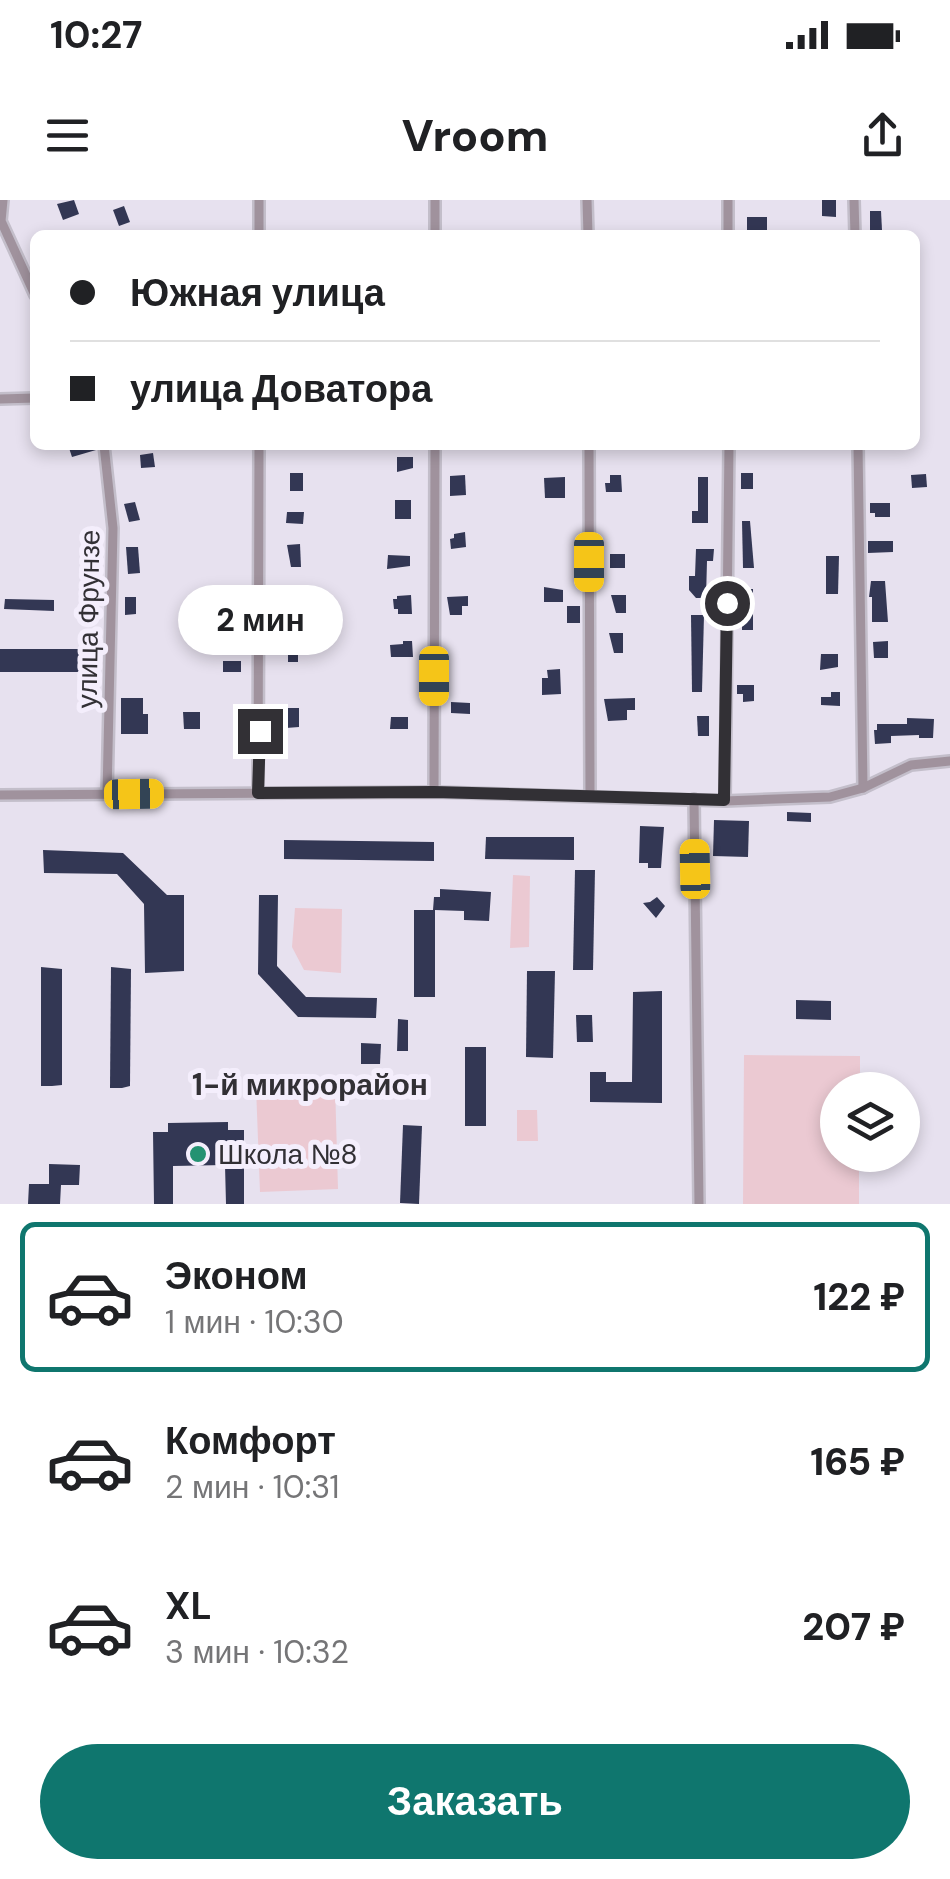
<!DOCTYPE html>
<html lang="ru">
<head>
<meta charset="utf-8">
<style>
	:root { --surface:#fff; --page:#f2f2f2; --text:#202124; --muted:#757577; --line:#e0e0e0; --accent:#0f766e }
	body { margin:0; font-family:"DM Sans",sans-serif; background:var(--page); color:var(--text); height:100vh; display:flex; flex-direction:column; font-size:38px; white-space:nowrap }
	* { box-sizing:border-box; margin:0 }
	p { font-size:32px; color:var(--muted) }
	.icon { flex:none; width:55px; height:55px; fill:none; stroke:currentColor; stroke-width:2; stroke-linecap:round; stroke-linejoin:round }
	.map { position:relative; height:1004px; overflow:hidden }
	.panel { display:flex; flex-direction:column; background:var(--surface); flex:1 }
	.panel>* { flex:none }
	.banner { position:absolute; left:30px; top:30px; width:890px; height:220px; border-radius:15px; box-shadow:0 5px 15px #0003; display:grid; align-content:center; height:220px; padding:0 40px; background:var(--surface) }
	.buttons { position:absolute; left:820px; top:872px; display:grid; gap:20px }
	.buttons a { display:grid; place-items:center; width:100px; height:100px; border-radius:50%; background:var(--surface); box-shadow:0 5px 15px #0003; font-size:50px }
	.end { position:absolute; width:45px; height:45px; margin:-22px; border:12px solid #323035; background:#fff; box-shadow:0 0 0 5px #fff }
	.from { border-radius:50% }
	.bubble { position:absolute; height:70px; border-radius:35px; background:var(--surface); box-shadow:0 5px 15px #0003; font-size:32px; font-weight:800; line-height:70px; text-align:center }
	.car { position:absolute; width:30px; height:60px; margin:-30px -15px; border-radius:12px; box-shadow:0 0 8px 2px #0007; background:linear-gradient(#f5c518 24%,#345 0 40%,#f5c518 0 76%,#345 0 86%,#f5c518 0) }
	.banner b { display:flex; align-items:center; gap:35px; height:95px; font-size:38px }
	.banner b+b { border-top:2px solid var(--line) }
	.banner i { width:25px; height:25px; background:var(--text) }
	ul { padding:18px 0 0; list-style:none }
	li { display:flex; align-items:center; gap:30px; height:150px; margin:0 20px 15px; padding:0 20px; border:5px solid transparent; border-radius:15px }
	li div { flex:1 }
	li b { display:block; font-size:38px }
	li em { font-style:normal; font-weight:800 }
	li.current { border-color:var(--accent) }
	li>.icon { width:90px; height:90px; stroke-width:1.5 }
	.action { display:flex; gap:20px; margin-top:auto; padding:20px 40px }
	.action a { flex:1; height:115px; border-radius:60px; background:var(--accent); color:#fff; font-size:40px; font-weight:800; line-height:115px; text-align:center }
	.status { display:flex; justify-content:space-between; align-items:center; height:70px; padding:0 50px; background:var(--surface); direction:ltr }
	.status svg { height:28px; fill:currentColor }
	header { display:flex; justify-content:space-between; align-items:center; height:130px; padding:0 40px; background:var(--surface); font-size:45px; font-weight:800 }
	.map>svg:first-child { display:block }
</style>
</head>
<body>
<div class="status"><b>10:27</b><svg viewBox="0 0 49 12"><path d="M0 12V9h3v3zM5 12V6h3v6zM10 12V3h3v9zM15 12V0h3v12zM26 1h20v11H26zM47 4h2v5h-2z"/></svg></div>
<header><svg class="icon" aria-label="menu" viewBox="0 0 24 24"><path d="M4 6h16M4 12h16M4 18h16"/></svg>Vroom<svg class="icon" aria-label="share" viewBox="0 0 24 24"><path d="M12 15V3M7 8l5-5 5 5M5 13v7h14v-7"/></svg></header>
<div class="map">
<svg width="950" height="1004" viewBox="0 0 950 1004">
	<rect width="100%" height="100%" fill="#e7e1ef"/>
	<g fill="#ebc9d2">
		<path d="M 513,675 L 530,676 L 529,747 L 510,748 Z"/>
		<path d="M 295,708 L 342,709 L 341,773 L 304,770 L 292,747 Z"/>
		<path d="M 744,855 L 860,856 L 860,890 L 838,890 L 838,955 L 859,955 L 859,1004 L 743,1004 Z"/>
		<path d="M 335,884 L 338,989 L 260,992 L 256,887 Z"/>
		<path d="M 517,910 L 537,910 L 538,941 L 517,941 Z"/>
	</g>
	<g fill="#333754">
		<path d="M 74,0 L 79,14 L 63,20 L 57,4 Z"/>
		<path d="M 822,0 L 836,0 L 836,17 L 822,16 Z"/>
		<path d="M 124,6 L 130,22 L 119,26 L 113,10 Z"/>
		<path d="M 870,11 L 881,11 L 882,30 L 870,31 Z"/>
		<path d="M 747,17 L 767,17 L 767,32 L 747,35 Z"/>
		<path d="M 68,245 L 96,245 L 96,250 L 72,257 Z"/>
		<path d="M 153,253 L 155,267 L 141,268 L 140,255 Z"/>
		<path d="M 397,257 L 413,257 L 413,268 L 397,272 Z"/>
		<rect x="290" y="273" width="13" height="18"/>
		<rect x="741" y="273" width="12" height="16"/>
		<path d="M 926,274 L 927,287 L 912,288 L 911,275 Z"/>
		<path d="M 465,275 L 466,295 L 450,296 L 450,276 Z"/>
		<path d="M 610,275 L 621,275 L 622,292 L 606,292 L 605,283 L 610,283 Z"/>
		<path d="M 565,277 L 565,298 L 545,298 L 544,278 Z"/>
		<path d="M 698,277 L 708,277 L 708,323 L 692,323 L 692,311 L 698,311 Z"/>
		<rect x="395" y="300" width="16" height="19"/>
		<path d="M 135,302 L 140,320 L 129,322 L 124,304 Z"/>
		<path d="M 870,303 L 890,303 L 890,317 L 875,317 L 875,313 L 870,313 Z"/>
		<path d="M 287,312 L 304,312 L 303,324 L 286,323 Z"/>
		<path d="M 742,321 L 750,321 L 754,368 L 743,368 Z"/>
		<path d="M 465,332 L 466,347 L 451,349 L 450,339 L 454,338 L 454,334 Z"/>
		<path d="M 868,341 L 893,341 L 893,352 L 868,353 Z"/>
		<path d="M 300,344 L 301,367 L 291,367 L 287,345 Z"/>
		<path d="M 126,347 L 138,347 L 140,373 L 128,374 Z"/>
		<path d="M 696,349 L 714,349 L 713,361 L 707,361 L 706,398 L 696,398 L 689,390 L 689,376 L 695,376 Z"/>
		<rect x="610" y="354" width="15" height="14"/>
		<path d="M 388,355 L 410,356 L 410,366 L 387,369 Z"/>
		<path d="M 826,356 L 839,356 L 838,394 L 826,394 Z"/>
		<path d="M 871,381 L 885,381 L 888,422 L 872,422 L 872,397 L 869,397 Z"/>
		<path d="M 544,387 L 563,390 L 563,402 L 544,402 Z"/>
		<rect x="742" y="389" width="11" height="41"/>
		<path d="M 411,395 L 412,414 L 398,414 L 398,409 L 394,409 L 393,399 L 397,399 L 397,396 Z"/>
		<path d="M 611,395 L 626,395 L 626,413 L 616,413 Z"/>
		<path d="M 468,396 L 468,406 L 462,406 L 462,415 L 450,415 L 447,397 Z"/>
		<path d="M 125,397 L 136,397 L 136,414 L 125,415 Z"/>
		<path d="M 5,399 L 54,400 L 54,411 L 4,409 Z"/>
		<rect x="567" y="406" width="13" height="17"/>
		<path d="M 288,408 L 306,408 L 306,420 L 288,418 Z"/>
		<path d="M 691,415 L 704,415 L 702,492 L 692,492 Z"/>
		<path d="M 609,433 L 623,433 L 623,453 L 614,453 Z"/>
		<path d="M 298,439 L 298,462 L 288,462 L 288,440 Z"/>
		<path d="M 403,441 L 412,441 L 413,457 L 391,457 L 390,445 L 403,444 Z"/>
		<path d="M 888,441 L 888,458 L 874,458 L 873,442 Z"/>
		<rect x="0" y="449" width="90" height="23"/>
		<path d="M 821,454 L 838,454 L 838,467 L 820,470 Z"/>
		<rect x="223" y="461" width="18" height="11"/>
		<path d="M 560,469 L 561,494 L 542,495 L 542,478 L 548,478 L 547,470 Z"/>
		<path d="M 737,485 L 754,485 L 754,501 L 743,502 L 743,494 L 737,494 Z"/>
		<path d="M 831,492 L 840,492 L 840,506 L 821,505 L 821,497 L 831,497 Z"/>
		<path d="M 121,498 L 143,498 L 143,514 L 148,514 L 148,534 L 121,534 Z"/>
		<path d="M 635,498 L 635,510 L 627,510 L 627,520 L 608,521 L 604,499 Z"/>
		<path d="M 451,502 L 470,503 L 470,514 L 451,513 Z"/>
		<path d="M 286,508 L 299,508 L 299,527 L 286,528 Z"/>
		<path d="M 183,512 L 200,512 L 200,529 L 184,529 Z"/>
		<path d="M 697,516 L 709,516 L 709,536 L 698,536 Z"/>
		<path d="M 391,517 L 408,517 L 408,529 L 390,529 Z"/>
		<path d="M 907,518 L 934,519 L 933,538 L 919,538 L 919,535 L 891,536 L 891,543 L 875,544 L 874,530 L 877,530 L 877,524 L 907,524 Z"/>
		<path d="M 787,612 L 811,613 L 811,622 L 787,621 Z"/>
		<path d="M 714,620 L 749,621 L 748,657 L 713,656 Z"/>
		<path d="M 640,626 L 664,627 L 661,668 L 648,668 L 648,663 L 639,663 Z"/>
		<path d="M 486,637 L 574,637 L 574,660 L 485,659 Z"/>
		<path d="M 284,640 L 434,642 L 434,661 L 284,659 Z"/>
		<path d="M 43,650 L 123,653 L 167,695 L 184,695 L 184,771 L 145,773 L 144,704 L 117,674 L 44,673 Z"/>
		<path d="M 575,670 L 595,670 L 593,770 L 573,770 Z"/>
		<path d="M 440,689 L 491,692 L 489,721 L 464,720 L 464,711 L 435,710 L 435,797 L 414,797 L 414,710 L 433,710 L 434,697 L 440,697 Z"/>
		<path d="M 259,695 L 278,695 L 277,766 L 306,797 L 377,798 L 376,818 L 298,817 L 258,774 Z"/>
		<path d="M 657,697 L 665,706 L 656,718 L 643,703 L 650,702 Z"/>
		<path d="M 41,767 L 62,769 L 62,885 L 52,886 L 41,886 Z"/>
		<path d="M 111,767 L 131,769 L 130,886 L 122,888 L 110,888 Z"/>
		<path d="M 527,771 L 555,771 L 553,858 L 526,857 Z"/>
		<path d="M 662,791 L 662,903 L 590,902 L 590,872 L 606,872 L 606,882 L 632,882 L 633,792 Z"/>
		<path d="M 796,800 L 831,801 L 831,820 L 796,819 Z"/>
		<path d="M 576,815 L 592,815 L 593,842 L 577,842 Z"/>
		<path d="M 398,819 L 408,820 L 408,851 L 397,851 Z"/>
		<path d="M 361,843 L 381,844 L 380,864 L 361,864 Z"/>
		<rect x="465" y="847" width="21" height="79"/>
		<path d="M 228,922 L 228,930 L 244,930 L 244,1004 L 226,1004 L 225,965 L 173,966 L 173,1004 L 154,1004 L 153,932 L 168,932 L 168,923 Z"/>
		<path d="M 403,925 L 422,926 L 419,1004 L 400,1003 Z"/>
		<path d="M 49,964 L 80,965 L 79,985 L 61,985 L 60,1004 L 28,1004 L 29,984 L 49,984 Z"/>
	</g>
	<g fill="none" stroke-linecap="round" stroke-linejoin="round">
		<g stroke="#c3beca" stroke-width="14">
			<g id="minor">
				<path d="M 3,0 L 1,21 L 35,95"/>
				<path d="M 259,0 L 259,35"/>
				<path d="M 587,0 L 588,35"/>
				<path d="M 728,0 L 728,35"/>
				<path d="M 854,0 L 855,35"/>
				<path d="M 435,35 L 435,0"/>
				<path d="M 0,199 L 35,198"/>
				<path d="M 104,245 L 113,328 L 107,594"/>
				<path d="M 589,245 L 590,595"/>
				<path d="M 858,245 L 863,588"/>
				<path d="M 434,592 L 435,245"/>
				<path d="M 258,593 L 259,245"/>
				<path d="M 0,595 L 434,592 L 725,601 L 830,597 L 863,588 L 911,565 L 950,561"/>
				<path d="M 694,599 L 699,1004"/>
				<path d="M 725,601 L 729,245"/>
			</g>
		</g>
		<use href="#minor" stroke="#a0929d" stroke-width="9"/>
	</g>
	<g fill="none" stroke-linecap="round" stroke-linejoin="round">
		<path stroke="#323035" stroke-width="12" d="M 260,531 L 258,593 L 434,592 L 724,600 L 727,403"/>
	</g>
	<circle fill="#249272" stroke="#f4eefc" stroke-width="4" cx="198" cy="954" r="10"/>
	<g text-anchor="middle" stroke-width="10" stroke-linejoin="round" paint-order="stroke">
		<g font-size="28" fill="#323035" stroke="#f4eefc">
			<text transform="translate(88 419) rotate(-89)" y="10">улица Фрунзе</text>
		</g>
		<g font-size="28" fill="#323035" stroke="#f4eefc" text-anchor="start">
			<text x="218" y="964">Школа №8</text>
		</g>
		<g font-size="30" font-weight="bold" fill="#323035" stroke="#f4eefc">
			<text x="310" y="895">1-й микрорайон</text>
		</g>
	</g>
</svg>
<div class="buttons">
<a><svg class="icon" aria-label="layers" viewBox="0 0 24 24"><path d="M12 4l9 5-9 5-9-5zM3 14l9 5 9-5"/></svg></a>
</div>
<i class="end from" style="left:727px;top:403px"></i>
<i class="end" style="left:260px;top:531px"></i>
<div class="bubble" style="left:178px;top:385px;width:165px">2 мин</div>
<i class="car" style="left:589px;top:362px;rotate:180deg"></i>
<i class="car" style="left:434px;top:476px;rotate:180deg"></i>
<i class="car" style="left:134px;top:594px;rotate:89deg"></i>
<i class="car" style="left:695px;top:669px;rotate:359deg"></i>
<div class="banner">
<b><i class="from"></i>Южная улица</b>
<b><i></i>улица Доватора</b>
</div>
</div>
<section class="panel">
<ul>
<li class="current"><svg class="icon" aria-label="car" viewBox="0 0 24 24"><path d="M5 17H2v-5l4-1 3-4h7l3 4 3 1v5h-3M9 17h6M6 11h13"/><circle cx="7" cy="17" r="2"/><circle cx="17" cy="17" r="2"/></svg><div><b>Эконом</b><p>1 мин · 10:30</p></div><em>122 ₽</em></li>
<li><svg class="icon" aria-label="car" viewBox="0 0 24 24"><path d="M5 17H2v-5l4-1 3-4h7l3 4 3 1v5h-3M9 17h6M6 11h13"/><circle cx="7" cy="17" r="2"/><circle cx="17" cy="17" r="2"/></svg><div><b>Комфорт</b><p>2 мин · 10:31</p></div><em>165 ₽</em></li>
<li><svg class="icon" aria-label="car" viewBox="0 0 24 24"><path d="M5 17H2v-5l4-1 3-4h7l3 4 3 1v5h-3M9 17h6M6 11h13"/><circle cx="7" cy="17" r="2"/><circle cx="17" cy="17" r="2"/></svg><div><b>XL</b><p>3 мин · 10:32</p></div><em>207 ₽</em></li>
</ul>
<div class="action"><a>Заказать</a></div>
</section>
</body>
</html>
